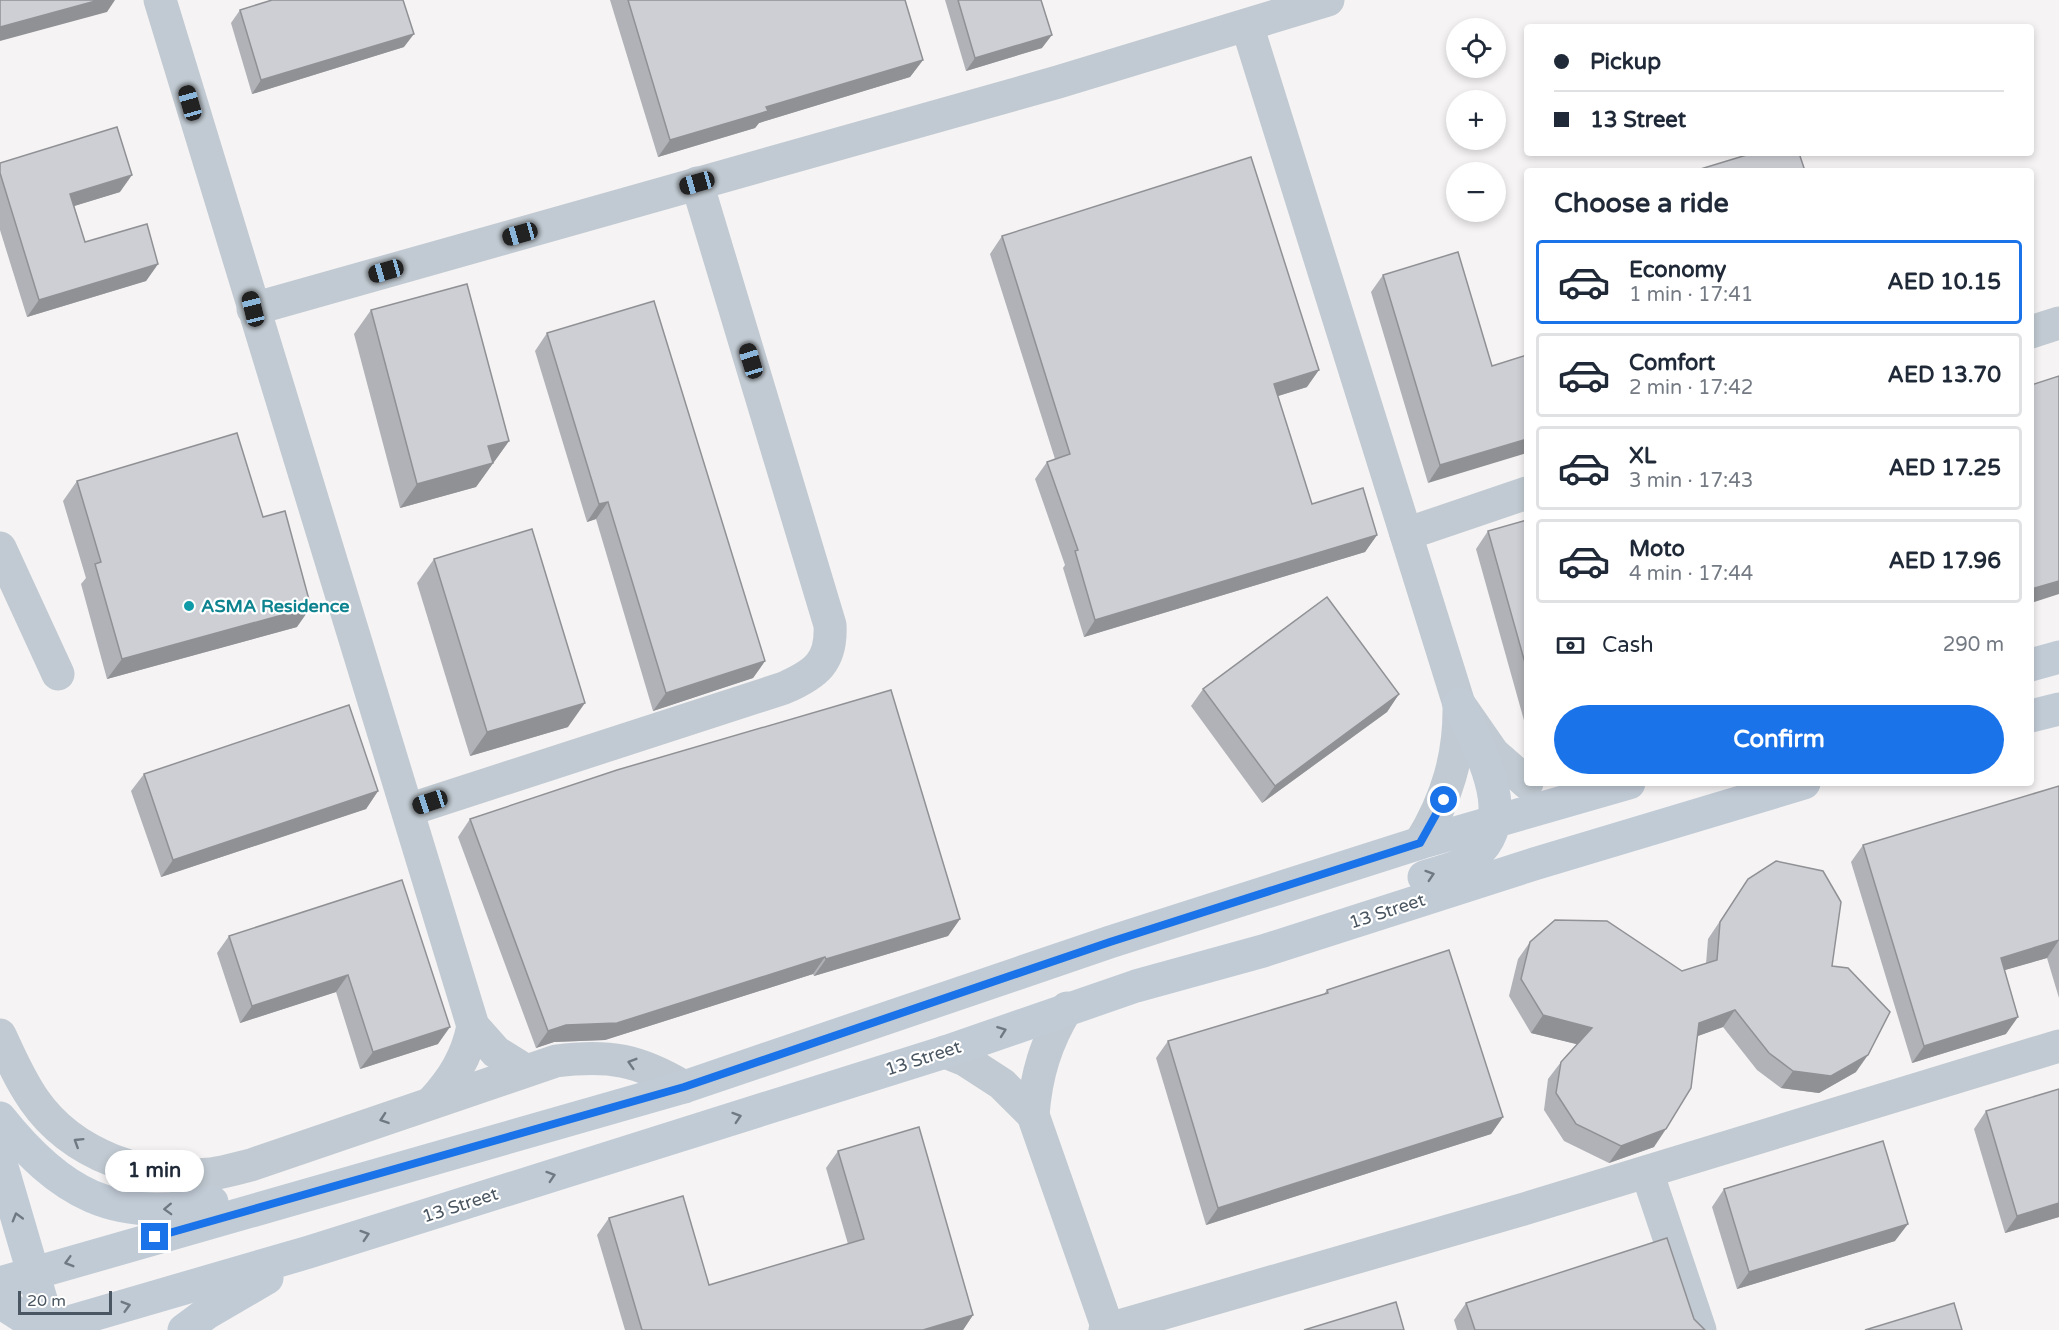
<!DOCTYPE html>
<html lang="en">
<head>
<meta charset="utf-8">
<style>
	:root { --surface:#fff; --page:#f2f2f3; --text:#1f2937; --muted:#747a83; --line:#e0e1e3; --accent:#1a73e8 }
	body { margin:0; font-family:"Varela Round",sans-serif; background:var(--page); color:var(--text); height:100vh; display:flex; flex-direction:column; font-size:22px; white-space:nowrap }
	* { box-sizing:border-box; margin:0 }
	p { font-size:20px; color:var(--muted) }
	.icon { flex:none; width:33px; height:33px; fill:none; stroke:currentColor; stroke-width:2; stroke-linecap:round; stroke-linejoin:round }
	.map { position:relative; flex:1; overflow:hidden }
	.side { position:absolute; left:1524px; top:168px; width:510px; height:618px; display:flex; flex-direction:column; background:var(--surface); border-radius:6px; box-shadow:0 3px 9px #0003 }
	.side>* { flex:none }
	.banner { position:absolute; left:1524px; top:24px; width:510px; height:132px; border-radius:6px; box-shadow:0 3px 9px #0003; display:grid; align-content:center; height:132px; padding:0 30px; background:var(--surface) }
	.buttons { position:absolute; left:1446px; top:18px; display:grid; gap:12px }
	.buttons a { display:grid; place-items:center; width:60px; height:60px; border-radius:50%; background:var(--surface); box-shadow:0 3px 9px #0003; font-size:30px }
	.scale { position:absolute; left:18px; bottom:15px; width:94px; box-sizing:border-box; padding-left:6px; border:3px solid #4a5661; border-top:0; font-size:16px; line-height:21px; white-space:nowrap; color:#4a5661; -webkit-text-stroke:4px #fff; paint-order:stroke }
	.end { position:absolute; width:27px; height:27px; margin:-14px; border:8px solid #1a73e8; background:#fff; box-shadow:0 0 0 3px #fff }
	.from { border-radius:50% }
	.bubble { position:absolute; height:42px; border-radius:21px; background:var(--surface); box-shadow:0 3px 9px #0003; font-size:20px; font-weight:700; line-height:42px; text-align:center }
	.car { position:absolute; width:18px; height:36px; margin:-18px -9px; border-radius:8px; box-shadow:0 0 4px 2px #0007; background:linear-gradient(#222 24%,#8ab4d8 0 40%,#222 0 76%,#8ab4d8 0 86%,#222 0) }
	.banner b { display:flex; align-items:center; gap:21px; height:57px; font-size:22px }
	.banner b+b { border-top:2px solid var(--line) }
	.banner i { width:15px; height:15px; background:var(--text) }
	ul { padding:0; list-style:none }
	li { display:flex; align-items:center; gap:18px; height:84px; margin:0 12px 9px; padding:0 18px; border:3px solid var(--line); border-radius:6px }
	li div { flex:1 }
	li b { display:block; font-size:22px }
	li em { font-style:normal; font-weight:700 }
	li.active { border-color:var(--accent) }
	li>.icon { width:54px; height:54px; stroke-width:1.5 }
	h2 { padding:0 30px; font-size:27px; line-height:72px }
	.pay { display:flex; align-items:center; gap:15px; height:66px; padding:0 30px; font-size:22px }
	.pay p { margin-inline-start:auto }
	.cta { display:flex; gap:12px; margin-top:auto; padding:12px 30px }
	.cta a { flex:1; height:69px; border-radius:36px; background:var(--accent); color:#fff; font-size:24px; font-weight:700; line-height:69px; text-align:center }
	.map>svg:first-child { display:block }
</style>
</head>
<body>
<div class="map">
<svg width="2059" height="1330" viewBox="0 0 2059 1330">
	<rect width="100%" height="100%" fill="#f5f3f3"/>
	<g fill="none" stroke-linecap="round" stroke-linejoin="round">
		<g stroke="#c1cad2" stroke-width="33">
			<path d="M 160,0 L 473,1026 L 496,1052 L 525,1070"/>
			<path d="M 1247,25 L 1459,704 L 1493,753 L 1527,783"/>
			<path d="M 253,309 L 1058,82 L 1328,0"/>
			<path d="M 2031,332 L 2059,323"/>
			<path d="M 1406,534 L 1527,493"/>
			<path d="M 0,548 L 58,674"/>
			<path d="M 408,810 L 784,688 C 816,674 832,662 830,625 L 697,183"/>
			<path d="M 1420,843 C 1447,799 1460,756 1459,704"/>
			<path d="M 0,1035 C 10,1057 20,1080 34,1100 C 72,1155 146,1181 211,1174 C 225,1172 238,1168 251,1165 L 556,1061 C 609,1054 639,1060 684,1087"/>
			<path d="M 945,1052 L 965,1060 L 1002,1084 L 1033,1115 L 1108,1329"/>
			<path d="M 432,1102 C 453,1079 467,1057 473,1026"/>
			<path d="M 1033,1115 C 1036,1075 1046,1042 1067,1008"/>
			<path d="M 1647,1172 L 1700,1330"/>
			<path d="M 1105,1330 L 1524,1209 L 2059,1046"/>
		</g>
		<g stroke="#c1cbd6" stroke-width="33">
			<path d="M 2031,665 L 2059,657"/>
			<path d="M 2031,716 L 2059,709"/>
			<path d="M 1424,877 C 1438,872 1456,869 1468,861 C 1524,821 1479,751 1459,704"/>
			<path d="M 0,1118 C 59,1192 115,1225 212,1202"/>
			<path d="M 0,1160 L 50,1330"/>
			<path d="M 0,1283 L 684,1087 L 1110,942 L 1420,843 L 1629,783"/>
			<path d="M 0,1302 L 31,1322 L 50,1328"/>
			<path d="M 41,1330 L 309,1252 L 945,1052 L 1136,986 L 1263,951 L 1534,864 L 1804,783"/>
			<path d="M 184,1330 L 207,1313 L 267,1278"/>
		</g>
	</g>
	<g fill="#b0b2b7">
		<path d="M 610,0 L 905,0 L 923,60 L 910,77 L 759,123 L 755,128 L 658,157 Z"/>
		<path d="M 945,0 L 1041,0 L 1042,48 L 966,71 Z"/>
		<path d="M 240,10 L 404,47 L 252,94 L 231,23 Z"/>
		<path d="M 0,163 L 120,192 L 74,206 L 85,242 L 158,264 L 146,281 L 27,317 L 0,230 Z"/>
		<path d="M 1002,236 L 1307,387 L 1278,396 L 1312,504 L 1377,535 L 1365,552 L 1084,637 L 1063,568 L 1065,565 L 1035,479 L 1047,462 L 1055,459 L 990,254 Z"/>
		<path d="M 1383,275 L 1492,366 L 1527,355 L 1428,483 L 1371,292 Z"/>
		<path d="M 371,310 L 509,441 L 476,487 L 400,508 L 354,334 Z"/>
		<path d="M 547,333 L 765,661 L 753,678 L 653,711 L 596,519 L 587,522 L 535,351 Z"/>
		<path d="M 77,481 L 297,627 L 107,679 L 81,584 L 86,578 L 63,501 Z"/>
		<path d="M 1527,520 L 1527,731 L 1476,549 L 1488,531 Z"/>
		<path d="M 434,559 L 568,727 L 470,756 L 417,583 Z"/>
		<path d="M 1203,689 L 1399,694 L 1387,712 L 1262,803 L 1191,706 Z"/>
		<path d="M 144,774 L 378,791 L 366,809 L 161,877 L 131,791 Z"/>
		<path d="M 2059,786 L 2059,998 L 2047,958 L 2004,970 L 2006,1034 L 1912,1063 L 1851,862 L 1863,845 Z"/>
		<path d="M 470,819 L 960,919 L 948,936 L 814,976 L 813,974 L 605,1040 L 554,1042 L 536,1048 L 458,837 Z"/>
		<path d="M 1748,879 L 1832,966 L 1856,1072 L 1819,1093 L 1781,1088 L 1757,1070 L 1723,1027 L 1697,1036 L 1654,1147 L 1609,1163 L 1564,1141 L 1544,1110 L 1548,1079 L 1561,1062 L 1577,1044 L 1531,1033 L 1509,996 L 1518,959 L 1530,942 L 1682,971 L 1706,964 L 1708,939 Z"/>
		<path d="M 402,880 L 438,1044 L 360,1069 L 336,992 L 240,1023 L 217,953 L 229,936 Z"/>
		<path d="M 1327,990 L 1503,1117 L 1491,1134 L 1206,1225 L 1156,1058 L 1168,1041 L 1324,994 Z"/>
		<path d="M 2059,1089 L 2059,1217 L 2005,1233 L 1974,1129 L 1986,1111 Z"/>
		<path d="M 838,1151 L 973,1315 L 963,1330 L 625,1330 L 597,1235 L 609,1218 L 709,1285 L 848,1244 L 826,1168 Z"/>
		<path d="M 1724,1189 L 1895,1241 L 1737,1289 L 1712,1207 Z"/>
		<path d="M 1466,1303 L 1694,1319 L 1705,1330 L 1457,1330 L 1454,1320 Z"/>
	</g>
	<g fill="#909195">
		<path d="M 99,0 L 115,0 L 107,12 L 0,41 L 0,27 Z"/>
		<path d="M 414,34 L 404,47 L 252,94 L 261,80 Z"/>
		<path d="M 1052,35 L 1042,48 L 966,71 L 975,58 Z"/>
		<path d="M 923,60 L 910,77 L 759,123 L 755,128 L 658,157 L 670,140 L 766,107 Z"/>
		<path d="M 132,175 L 120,192 L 58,211 L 70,194 Z"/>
		<path d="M 158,264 L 146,281 L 27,317 L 39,300 Z"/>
		<path d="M 1319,370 L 1307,387 L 1262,401 L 1274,384 Z"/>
		<path d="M 1527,439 L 1527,453 L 1428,483 L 1440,465 Z"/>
		<path d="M 509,441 L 476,487 L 400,508 L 417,484 L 488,446 Z"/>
		<path d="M 608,502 L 596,519 L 587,522 L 599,504 Z"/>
		<path d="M 1377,535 L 1365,552 L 1084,637 L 1095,620 Z"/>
		<path d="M 2059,581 L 2059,594 L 2031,603 L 2031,589 Z"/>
		<path d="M 311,607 L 297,627 L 107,679 L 122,659 Z"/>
		<path d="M 765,661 L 753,678 L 653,711 L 666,693 Z"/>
		<path d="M 1399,694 L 1387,712 L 1262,803 L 1275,786 Z"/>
		<path d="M 585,703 L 568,727 L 470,756 L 487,732 Z"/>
		<path d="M 378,791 L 366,809 L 161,877 L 173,860 Z"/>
		<path d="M 960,919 L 948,936 L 814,976 L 826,959 Z"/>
		<path d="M 2059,940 L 2047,958 L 1988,975 L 2001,958 Z"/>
		<path d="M 825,957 L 813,974 L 605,1040 L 554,1042 L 536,1048 L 548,1031 L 566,1025 Z"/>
		<path d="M 348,975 L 336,992 L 240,1023 L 252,1006 Z"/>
		<path d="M 1735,1010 L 1723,1027 L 1687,1040 L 1699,1023 Z"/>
		<path d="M 1543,1015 L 1592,1028 L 1580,1045 L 1531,1033 Z"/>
		<path d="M 2018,1017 L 2006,1034 L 1912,1063 L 1924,1046 Z"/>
		<path d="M 450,1027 L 438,1044 L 360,1069 L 373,1052 Z"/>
		<path d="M 1868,1055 L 1856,1072 L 1819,1093 L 1781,1088 L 1793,1071 Z"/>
		<path d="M 1503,1117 L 1491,1134 L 1206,1225 L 1218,1208 Z"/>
		<path d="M 1666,1129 L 1654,1147 L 1609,1163 L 1621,1146 Z"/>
		<path d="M 2059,1203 L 2059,1217 L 2005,1233 L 2017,1216 Z"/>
		<path d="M 1908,1224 L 1895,1241 L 1737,1289 L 1749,1272 Z"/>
		<path d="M 973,1315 L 963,1330 L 923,1330 Z"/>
	</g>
	<g fill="#cdcfd5" stroke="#909195" stroke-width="1.5">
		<path d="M 0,0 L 99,0 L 0,27 Z"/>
		<path d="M 272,0 L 403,0 L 414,34 L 261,80 L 240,10 Z"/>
		<path d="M 628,0 L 905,0 L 923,60 L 766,107 L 768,111 L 670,140 Z"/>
		<path d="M 958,0 L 1041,0 L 1052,35 L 975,58 Z"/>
		<path d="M 117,127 L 132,175 L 70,194 L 85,242 L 147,224 L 158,264 L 39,300 L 0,173 L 0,163 Z"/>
		<path d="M 1753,153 L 1799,153 L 1805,171 L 1694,171 Z"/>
		<path d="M 1251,157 L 1319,370 L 1274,384 L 1312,504 L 1363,488 L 1377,535 L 1095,620 L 1075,551 L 1078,550 L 1047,462 L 1070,454 L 1002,236 Z"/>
		<path d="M 1458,252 L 1492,366 L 1527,355 L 1527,439 L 1440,465 L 1383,275 Z"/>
		<path d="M 467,284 L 509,441 L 488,446 L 493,463 L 417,484 L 371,310 Z"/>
		<path d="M 654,301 L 765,661 L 666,693 L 608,502 L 599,504 L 547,333 Z"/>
		<path d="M 2059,376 L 2059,581 L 2031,589 L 2031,385 Z"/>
		<path d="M 237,433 L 263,517 L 285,511 L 311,607 L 122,659 L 95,564 L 101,562 L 77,481 Z"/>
		<path d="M 1527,520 L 1527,670 L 1488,531 Z"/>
		<path d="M 532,529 L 585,703 L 487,732 L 434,559 Z"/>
		<path d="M 1327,597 L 1399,694 L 1275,786 L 1203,689 Z"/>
		<path d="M 891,690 L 960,919 L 826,959 L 825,957 L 617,1023 L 566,1025 L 548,1031 L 470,819 L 617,770 Z"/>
		<path d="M 349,705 L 378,791 L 173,860 L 144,774 Z"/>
		<path d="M 2059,786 L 2059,941 L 2059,940 L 2001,958 L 2018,1017 L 1924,1046 L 1863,845 Z"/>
		<path d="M 1776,861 L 1823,871 L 1841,902 L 1832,966 L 1848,968 L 1890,1012 L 1868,1055 L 1831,1076 L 1793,1071 L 1769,1053 L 1735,1010 L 1699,1023 L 1691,1088 L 1666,1129 L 1621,1146 L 1576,1124 L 1556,1093 L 1561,1062 L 1592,1028 L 1543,1015 L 1521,979 L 1530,942 L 1555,920 L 1607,921 L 1682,971 L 1717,960 L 1720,922 L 1748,879 Z"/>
		<path d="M 402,880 L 450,1027 L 373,1052 L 348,975 L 252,1006 L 229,936 Z"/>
		<path d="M 1449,950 L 1503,1117 L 1218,1208 L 1168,1041 L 1328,993 L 1327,990 Z"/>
		<path d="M 2059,1089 L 2059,1203 L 2017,1216 L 1986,1111 Z"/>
		<path d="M 919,1127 L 973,1315 L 923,1330 L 642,1330 L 609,1218 L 683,1196 L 709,1285 L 864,1239 L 838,1151 Z"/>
		<path d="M 1883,1141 L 1908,1224 L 1749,1272 L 1724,1189 Z"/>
		<path d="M 1667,1238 L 1694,1319 L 1705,1330 L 1475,1330 L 1466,1303 Z"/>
		<path d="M 1396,1302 L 1404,1330 L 1304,1330 Z"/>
		<path d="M 1954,1303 L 1962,1330 L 1865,1330 Z"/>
	</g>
	<defs><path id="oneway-chevron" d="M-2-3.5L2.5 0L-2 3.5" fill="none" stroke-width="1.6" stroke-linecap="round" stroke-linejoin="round" transform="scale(1.5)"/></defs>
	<g stroke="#6e7984">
		<use href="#oneway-chevron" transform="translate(1430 875) rotate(-18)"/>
		<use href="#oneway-chevron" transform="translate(1002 1031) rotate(-20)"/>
		<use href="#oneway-chevron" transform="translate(737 1117) rotate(-18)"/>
		<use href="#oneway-chevron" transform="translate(551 1176) rotate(-18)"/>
		<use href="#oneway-chevron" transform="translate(168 1209) rotate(178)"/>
		<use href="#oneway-chevron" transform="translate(17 1217) rotate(-106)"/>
		<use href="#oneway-chevron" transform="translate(365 1235) rotate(-18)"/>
		<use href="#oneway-chevron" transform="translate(69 1262) rotate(164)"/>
		<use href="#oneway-chevron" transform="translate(126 1306) rotate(-16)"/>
	</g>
	<g stroke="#6e7983">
		<use href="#oneway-chevron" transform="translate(632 1063) rotate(-163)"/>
		<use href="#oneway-chevron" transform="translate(384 1119) rotate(161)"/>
		<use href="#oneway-chevron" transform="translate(78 1142) rotate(-148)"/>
	</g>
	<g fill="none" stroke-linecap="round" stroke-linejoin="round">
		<path stroke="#1a73e8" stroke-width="8" d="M 155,1237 L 684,1087 L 1110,942 L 1420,843 L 1444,800"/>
	</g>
	<circle fill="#0f9aa8" stroke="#fff" stroke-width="2" cx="189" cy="606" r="6"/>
	<g text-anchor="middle" stroke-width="4.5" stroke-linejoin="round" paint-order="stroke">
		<g font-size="18" font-weight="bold" fill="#0d838f" stroke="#fff" text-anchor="start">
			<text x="201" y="612">ASMA Residence</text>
		</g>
		<g font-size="18" fill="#4a5661" stroke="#fff">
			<text transform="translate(1387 911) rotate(-18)" y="6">13 Street</text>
			<text transform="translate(923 1058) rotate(-18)" y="6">13 Street</text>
			<text transform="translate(460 1205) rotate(-18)" y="6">13 Street</text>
		</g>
	</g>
</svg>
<div class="buttons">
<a><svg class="icon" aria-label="locate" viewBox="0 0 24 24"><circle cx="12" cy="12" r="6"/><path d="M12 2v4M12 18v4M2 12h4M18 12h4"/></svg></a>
<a>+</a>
<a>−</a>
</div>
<div class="scale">20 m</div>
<i class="end from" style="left:1444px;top:800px"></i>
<i class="end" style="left:155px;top:1237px"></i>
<div class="bubble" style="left:105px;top:1150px;width:99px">1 min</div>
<i class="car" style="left:190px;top:103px;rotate:344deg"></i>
<i class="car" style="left:697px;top:183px;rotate:254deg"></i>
<i class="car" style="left:520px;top:234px;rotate:254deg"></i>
<i class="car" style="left:386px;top:271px;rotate:254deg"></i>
<i class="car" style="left:253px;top:309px;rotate:346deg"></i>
<i class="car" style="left:751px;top:361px;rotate:343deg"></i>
<i class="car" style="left:430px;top:802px;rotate:252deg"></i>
<div class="banner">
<b><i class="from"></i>Pickup</b>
<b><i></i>13 Street</b>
</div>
<section class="side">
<h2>Choose a ride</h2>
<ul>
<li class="active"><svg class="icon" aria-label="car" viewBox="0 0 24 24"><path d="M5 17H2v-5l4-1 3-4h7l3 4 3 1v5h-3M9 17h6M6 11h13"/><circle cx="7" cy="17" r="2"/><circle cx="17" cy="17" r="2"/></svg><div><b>Economy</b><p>1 min · 17:41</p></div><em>AED 10.15</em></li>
<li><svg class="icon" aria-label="car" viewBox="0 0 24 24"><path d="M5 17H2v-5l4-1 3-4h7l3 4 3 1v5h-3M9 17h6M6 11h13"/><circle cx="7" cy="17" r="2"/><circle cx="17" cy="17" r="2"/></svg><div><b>Comfort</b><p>2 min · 17:42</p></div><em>AED 13.70</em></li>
<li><svg class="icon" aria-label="car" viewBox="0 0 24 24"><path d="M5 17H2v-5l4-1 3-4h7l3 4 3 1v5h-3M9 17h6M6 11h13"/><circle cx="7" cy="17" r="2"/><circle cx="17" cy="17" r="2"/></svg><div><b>XL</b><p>3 min · 17:43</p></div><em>AED 17.25</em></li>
<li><svg class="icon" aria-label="car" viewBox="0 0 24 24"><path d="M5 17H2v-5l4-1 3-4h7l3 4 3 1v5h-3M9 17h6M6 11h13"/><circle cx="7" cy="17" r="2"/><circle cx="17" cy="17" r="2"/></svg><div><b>Moto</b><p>4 min · 17:44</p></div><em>AED 17.96</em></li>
</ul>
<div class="pay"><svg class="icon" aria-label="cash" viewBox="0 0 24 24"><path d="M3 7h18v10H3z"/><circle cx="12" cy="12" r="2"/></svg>Cash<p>290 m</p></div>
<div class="cta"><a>Confirm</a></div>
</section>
</div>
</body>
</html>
